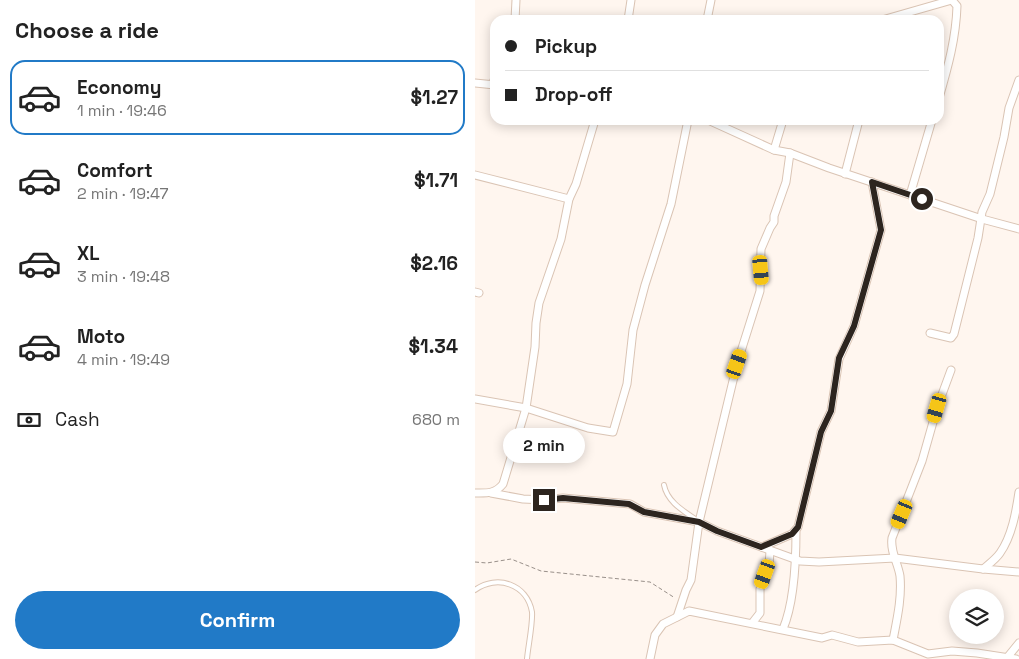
<!DOCTYPE html>
<html lang="en">
<head>
<meta charset="utf-8">
<style>
	:root { --surface:#fff; --page:#f6f6f6; --text:#222; --muted:#767676; --line:#e0e0e0; --accent:#217ac7 }
	body { margin:0; font-family:"Space Grotesk",sans-serif; background:var(--page); color:var(--text); height:100vh; display:flex; flex-direction:column; font-size:19px; white-space:nowrap }
	* { box-sizing:border-box; margin:0 }
	p { font-size:16px; color:var(--muted) }
	.icon { flex:none; width:28px; height:28px; fill:none; stroke:currentColor; stroke-width:2; stroke-linecap:round; stroke-linejoin:round }
	.map { position:relative; flex:1; overflow:hidden }
	.side { display:flex; flex-direction:column; background:var(--surface); width:475px }
	.side>* { flex:none }
	.guide { position:absolute; left:15px; top:15px; width:454px; height:110px; border-radius:15px; box-shadow:0 2px 12px #0003; display:grid; align-content:center; height:110px; padding:0 15px; background:var(--surface) }
	.buttons { position:absolute; left:474px; top:589px; display:grid; gap:10px }
	.buttons a { display:grid; place-items:center; width:55px; height:55px; border-radius:50%; background:var(--surface); box-shadow:0 2px 12px #0003; font-size:25px }
	.end { position:absolute; width:22px; height:22px; margin:-11px; border:6px solid #2d251f; background:#fff; box-shadow:0 0 0 2px #fff }
	.from { border-radius:50% }
	.bubble { position:absolute; height:35px; border-radius:18px; background:var(--surface); box-shadow:0 2px 12px #0003; font-size:16px; font-weight:800; line-height:35px; text-align:center }
	.car { position:absolute; width:15px; height:30px; margin:-15px -8px; border-radius:6px; box-shadow:0 0 4px 1px #0007; background:linear-gradient(#f5c518 24%,#345 0 40%,#f5c518 0 76%,#345 0 86%,#f5c518 0) }
	.guide b { display:flex; align-items:center; gap:18px; height:48px; font-size:19px }
	.guide b+b { border-top:1px solid var(--line) }
	.guide i { width:12px; height:12px; background:var(--text) }
	ul { padding:0; list-style:none }
	li { display:flex; align-items:center; gap:15px; height:75px; margin:0 10px 8px; padding:0 5px; border:2px solid transparent; border-radius:15px }
	li div { flex:1 }
	li b { display:block; font-size:19px }
	li em { font-style:normal; font-weight:800 }
	li.current { border-color:var(--accent) }
	li>.icon { width:45px; height:45px; stroke-width:1.5 }
	h2 { padding:0 15px; font-size:22px; line-height:60px }
	.pay { display:flex; align-items:center; gap:12px; height:55px; padding:0 15px; font-size:19px }
	.pay p { margin-inline-start:auto }
	.cta { display:flex; gap:10px; margin-top:auto; padding:10px 15px }
	.cta a { flex:1; height:58px; border-radius:30px; background:var(--accent); color:#fff; font-size:20px; font-weight:800; line-height:58px; text-align:center }
	main { display:flex; flex:1; min-height:0 }
	.map>svg:first-child { display:block }
</style>
</head>
<body>
<main>
<section class="side">
<h2>Choose a ride</h2>
<ul>
<li class="current"><svg class="icon" aria-label="car" viewBox="0 0 24 24"><path d="M5 17H2v-5l4-1 3-4h7l3 4 3 1v5h-3M9 17h6M6 11h13"/><circle cx="7" cy="17" r="2"/><circle cx="17" cy="17" r="2"/></svg><div><b>Economy</b><p>1 min · 19:46</p></div><em>$1.27</em></li>
<li><svg class="icon" aria-label="car" viewBox="0 0 24 24"><path d="M5 17H2v-5l4-1 3-4h7l3 4 3 1v5h-3M9 17h6M6 11h13"/><circle cx="7" cy="17" r="2"/><circle cx="17" cy="17" r="2"/></svg><div><b>Comfort</b><p>2 min · 19:47</p></div><em>$1.71</em></li>
<li><svg class="icon" aria-label="car" viewBox="0 0 24 24"><path d="M5 17H2v-5l4-1 3-4h7l3 4 3 1v5h-3M9 17h6M6 11h13"/><circle cx="7" cy="17" r="2"/><circle cx="17" cy="17" r="2"/></svg><div><b>XL</b><p>3 min · 19:48</p></div><em>$2.16</em></li>
<li><svg class="icon" aria-label="car" viewBox="0 0 24 24"><path d="M5 17H2v-5l4-1 3-4h7l3 4 3 1v5h-3M9 17h6M6 11h13"/><circle cx="7" cy="17" r="2"/><circle cx="17" cy="17" r="2"/></svg><div><b>Moto</b><p>4 min · 19:49</p></div><em>$1.34</em></li>
</ul>
<div class="pay"><svg class="icon" aria-label="cash" viewBox="0 0 24 24"><path d="M3 7h18v10H3z"/><circle cx="12" cy="12" r="2"/></svg>Cash<p>680 m</p></div>
<div class="cta"><a>Confirm</a></div>
</section>
<div class="map">
<svg width="544" height="659" viewBox="0 0 544 659">
	<rect width="100%" height="100%" fill="#fff6ef"/>
	<g fill="none" stroke-linecap="round" stroke-linejoin="round">
		<g stroke="#dac4b4" stroke-width="6">
			<g id="service">
				<path d="M 189,485 C 192,501 207,510 220,519"/>
				<path d="M 0,590 C 22,574 52,584 57,612 C 58,623 53,647 52,659"/>
			</g>
		</g>
		<g stroke="#dac4b4" stroke-width="9">
			<g id="minor">
				<path d="M 40,20 L 41,0"/>
				<path d="M 153,20 L 156,0"/>
				<path d="M 232,20 L 236,0"/>
				<path d="M 407,20 L 477,0"/>
				<path d="M 0,83 L 20,85"/>
				<path d="M 17,85 L 20,78"/>
				<path d="M 464,98 C 473,67 481,38 482,6 L 477,0"/>
				<path d="M 233,120 L 299,150 L 315,153 L 354,168 L 507,219 L 544,229"/>
				<path d="M 299,150 L 308,120"/>
				<path d="M 315,153 L 311,182 L 299,216 L 299,222 L 295,228 L 286,249 L 285,291 L 262,364 L 224,522 L 242,531 L 325,561 L 344,562 L 420,558 L 508,569 L 544,572"/>
				<path d="M 370,174 L 384,120"/>
				<path d="M 0,175 L 94,199"/>
				<path d="M 435,195 L 457,120"/>
				<path d="M 0,292 L 4,293"/>
				<path d="M 455,333 L 476,338 L 479,334 L 503,238 L 507,212 L 515,194 L 529,137 L 534,108 L 544,80"/>
				<path d="M 0,399 L 51,408 L 113,428 L 138,432 L 152,384 L 158,330 L 170,285 L 196,204 L 213,120"/>
				<path d="M 0,493 C 12,493 20,494 28,484 L 51,408 L 60,347 L 61,323 L 64,303 L 86,239 L 94,199 L 101,184 L 120,120"/>
				<path d="M 16,493 L 48,499 L 69,500 L 88,498 L 155,504 L 169,512 L 224,522 L 216,580 L 211,590 L 202,617"/>
				<path d="M 287,547 L 317,534 L 323,527 L 346,432 L 356,411 L 364,359 L 379,326 L 406,230 L 397,182"/>
				<path d="M 508,569 C 514,564 521,559 525,553 C 537,536 541,512 544,492"/>
				<path d="M 278,622 L 285,613 L 285,589 L 294,565 L 295,551"/>
				<path d="M 308,629 C 319,603 321,560 321,531"/>
				<path d="M 418,640 C 422,619 427,598 425,576 C 423,563 415,552 417,538 L 447,461 L 462,408 L 476,370"/>
				<path d="M 175,659 L 180,635 L 188,624 L 214,611 L 347,638 L 357,635 L 383,642 L 418,640 L 453,654 L 477,651 L 502,653 L 541,659"/>
				<path d="M 531,659 L 544,643"/>
			</g>
		</g>
		<path stroke="#99908a" stroke-width="1" stroke-dasharray="4 2.5" stroke-linecap="butt" d="M 0,562 L 12,563 L 36,559 L 66,571 L 175,582 L 200,598"/>
		<use href="#service" stroke="#fff" stroke-width="4"/>
		<use href="#minor" stroke="#fff" stroke-width="7"/>
	</g>
	<g fill="none" stroke-linecap="round" stroke-linejoin="round">
		<path stroke="#2d251f" stroke-width="6" d="M 69,500 L 88,498 L 154,504 L 169,512 L 224,522 L 242,531 L 286,547 L 317,534 L 323,527 L 346,432 L 356,411 L 364,358 L 379,326 L 406,230 L 397,182 L 447,199"/>
	</g>
</svg>
<div class="buttons">
<a><svg class="icon" aria-label="layers" viewBox="0 0 24 24"><path d="M12 4l9 5-9 5-9-5zM3 14l9 5 9-5"/></svg></a>
</div>
<i class="end from" style="left:447px;top:199px"></i>
<i class="end" style="left:69px;top:500px"></i>
<div class="bubble" style="left:28px;top:428px;width:82px">2 min</div>
<i class="car" style="left:286px;top:270px;rotate:175deg"></i>
<i class="car" style="left:262px;top:364px;rotate:19deg"></i>
<i class="car" style="left:462px;top:408px;rotate:196deg"></i>
<i class="car" style="left:427px;top:514px;rotate:203deg"></i>
<i class="car" style="left:290px;top:574px;rotate:200deg"></i>
<div class="guide">
<b><i class="from"></i>Pickup</b>
<b><i></i>Drop-off</b>
</div>
</div>
</main>
</body>
</html>
